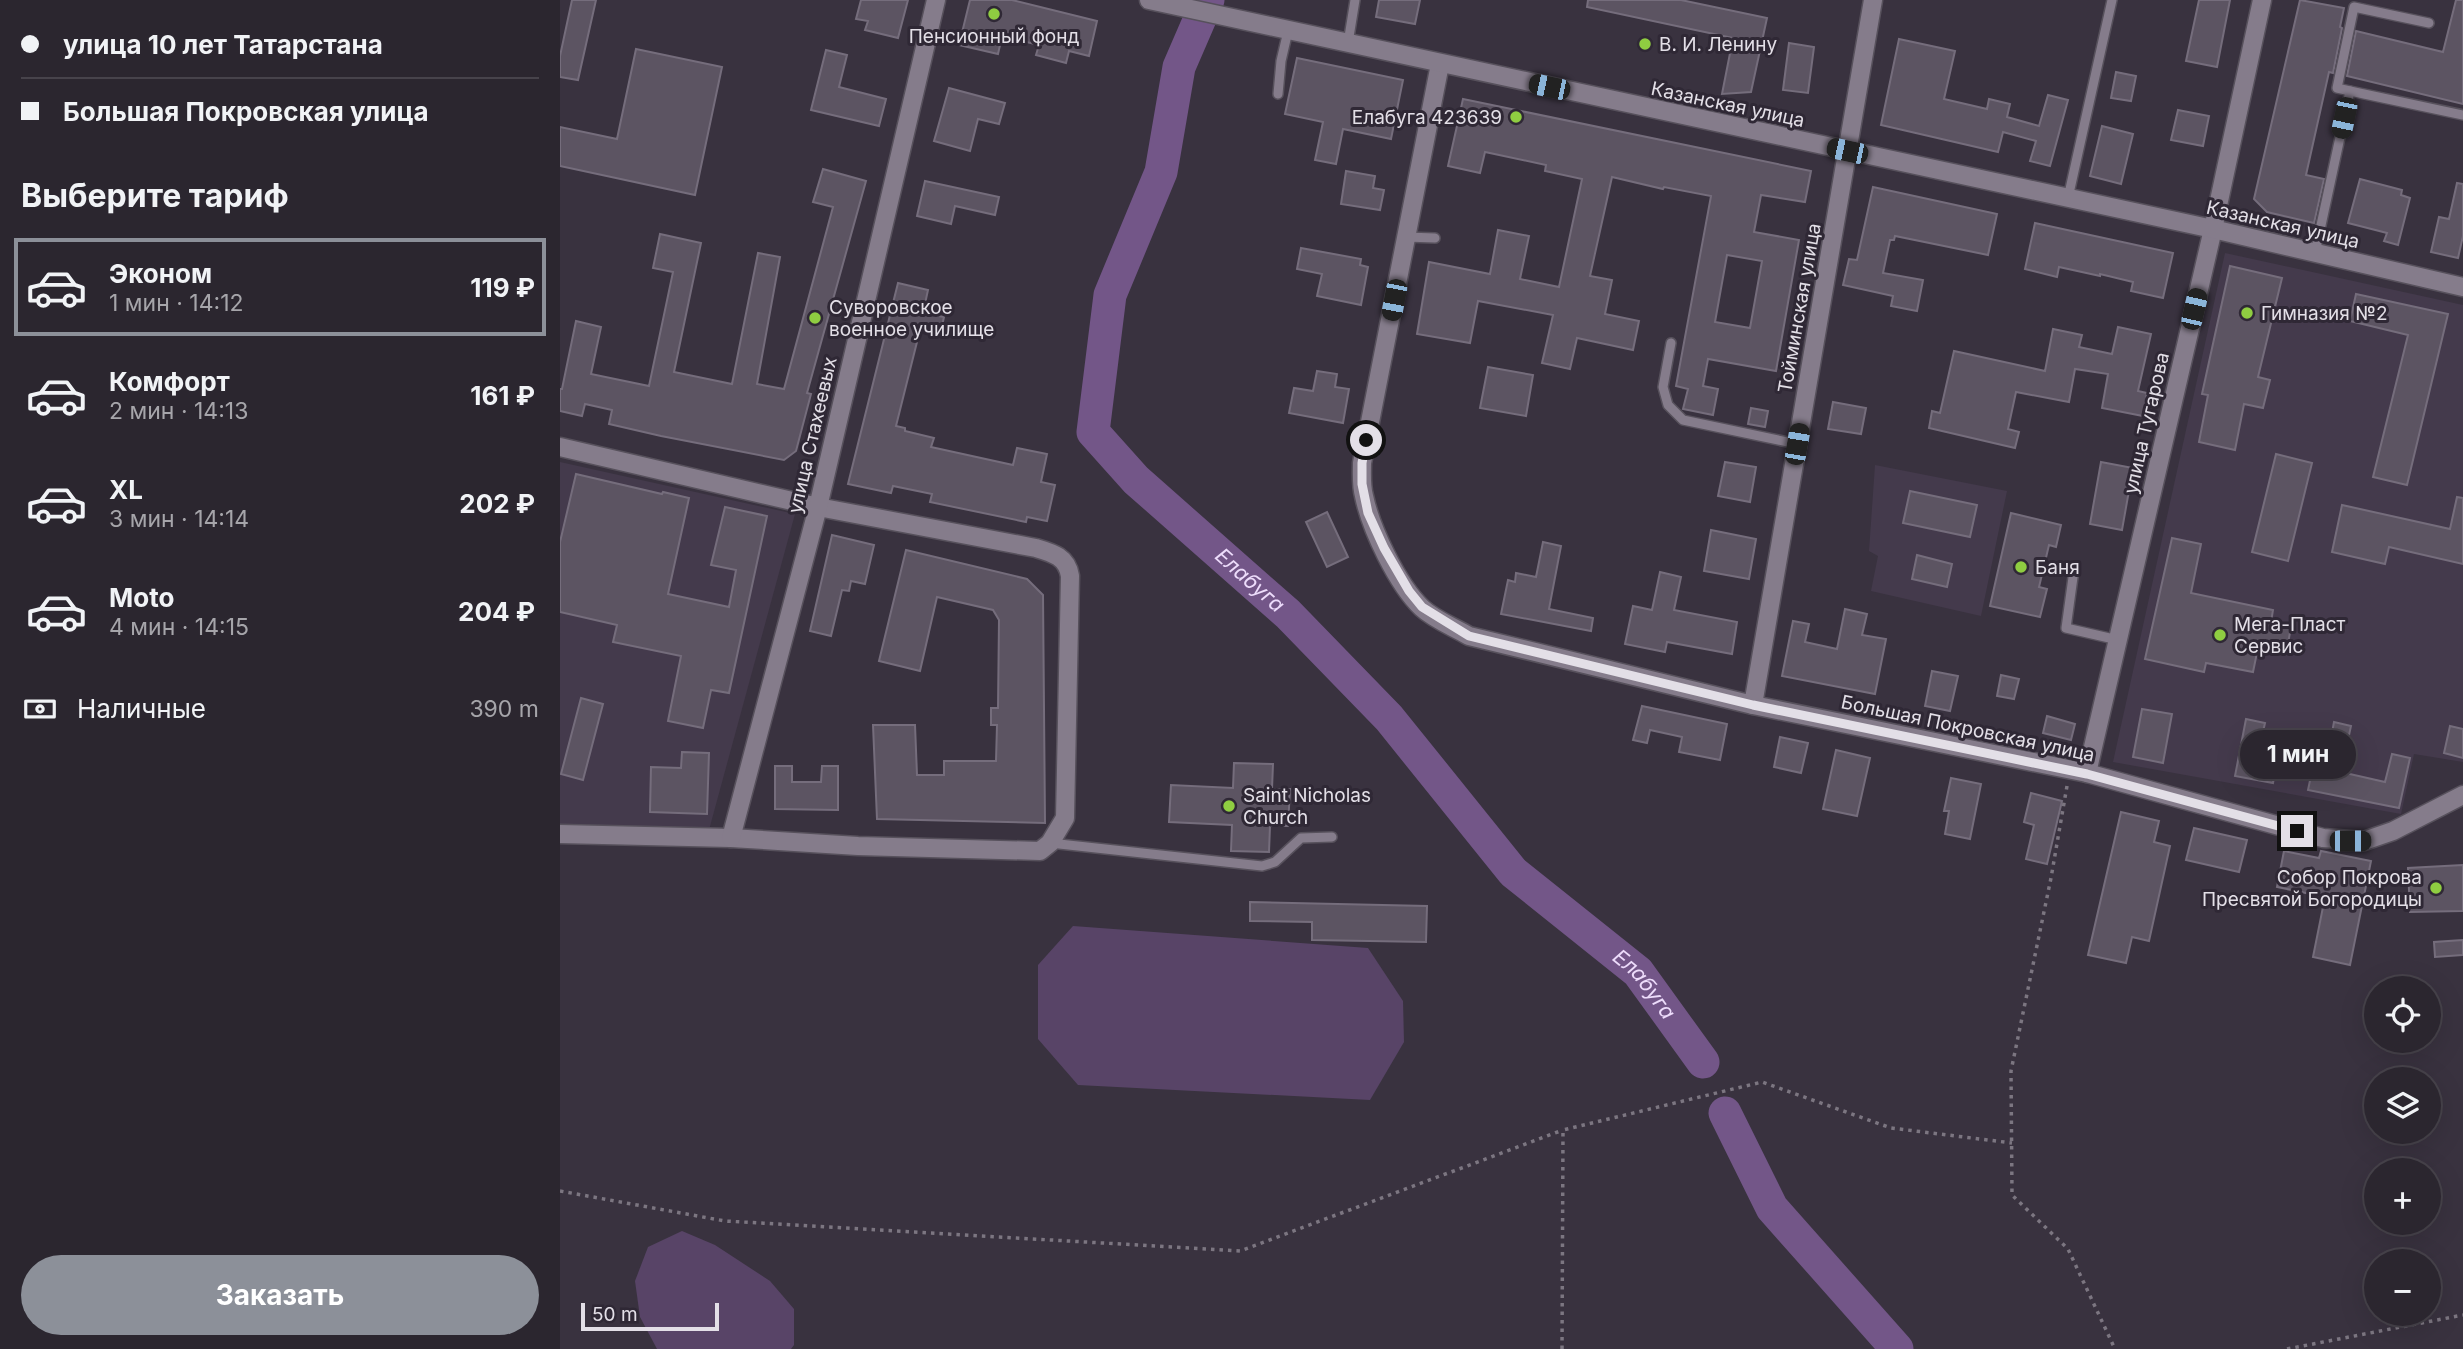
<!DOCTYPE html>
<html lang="ru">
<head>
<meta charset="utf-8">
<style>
	:root { --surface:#2b262f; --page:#37323b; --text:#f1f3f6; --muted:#a6a5aa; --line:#47434b; --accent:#8c9099 }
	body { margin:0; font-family:Inter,sans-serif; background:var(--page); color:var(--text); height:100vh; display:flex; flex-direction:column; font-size:26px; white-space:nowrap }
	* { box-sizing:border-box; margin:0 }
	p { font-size:23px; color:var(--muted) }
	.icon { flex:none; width:38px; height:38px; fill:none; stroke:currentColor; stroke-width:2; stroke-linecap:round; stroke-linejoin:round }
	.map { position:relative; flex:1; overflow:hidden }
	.sheet { display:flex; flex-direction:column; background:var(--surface); width:560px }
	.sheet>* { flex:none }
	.top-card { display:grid; align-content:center; height:154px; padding:0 21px; background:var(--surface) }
	.buttons { position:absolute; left:1804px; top:976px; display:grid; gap:14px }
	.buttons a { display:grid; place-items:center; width:77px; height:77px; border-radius:50%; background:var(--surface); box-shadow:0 7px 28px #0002,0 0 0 2px var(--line); font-size:35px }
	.scale { position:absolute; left:21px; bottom:18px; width:138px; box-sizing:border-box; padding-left:7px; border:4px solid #e3dfe7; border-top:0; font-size:19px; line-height:24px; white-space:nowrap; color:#e3dfe7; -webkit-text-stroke:5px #2f2835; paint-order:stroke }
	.end { position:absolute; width:32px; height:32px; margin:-16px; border:9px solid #e3dfe7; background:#111; box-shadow:0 0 0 4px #111 }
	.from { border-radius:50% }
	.bubble { position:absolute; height:49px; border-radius:24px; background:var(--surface); box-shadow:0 7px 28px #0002,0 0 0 2px var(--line); font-size:23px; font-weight:700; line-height:49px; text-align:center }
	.car { position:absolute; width:21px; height:42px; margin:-21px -10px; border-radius:9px; box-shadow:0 0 5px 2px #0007; background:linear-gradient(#222 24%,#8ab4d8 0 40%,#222 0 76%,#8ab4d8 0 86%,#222 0) }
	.top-card b { display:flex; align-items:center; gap:24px; height:66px; font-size:26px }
	.top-card b+b { border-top:2px solid var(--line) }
	.top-card i { width:18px; height:18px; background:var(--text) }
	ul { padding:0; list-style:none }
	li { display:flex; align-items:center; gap:21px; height:98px; margin:0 14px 10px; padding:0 7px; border:4px solid transparent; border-radius:0px }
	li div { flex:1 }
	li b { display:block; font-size:26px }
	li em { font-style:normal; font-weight:700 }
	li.selected { border-color:var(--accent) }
	li>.icon { width:63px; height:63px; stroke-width:1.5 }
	h2 { padding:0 21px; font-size:32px; line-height:84px }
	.pay { display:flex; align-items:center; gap:18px; height:77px; padding:0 21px; font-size:26px }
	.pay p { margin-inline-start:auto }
	.primary-button { display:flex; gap:14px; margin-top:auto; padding:14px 21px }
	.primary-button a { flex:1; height:80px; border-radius:42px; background:var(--accent); color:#fff; font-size:28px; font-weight:700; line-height:80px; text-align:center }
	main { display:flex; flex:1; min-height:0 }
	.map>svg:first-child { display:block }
</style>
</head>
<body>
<main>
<section class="sheet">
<div class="top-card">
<b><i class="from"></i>улица 10 лет Татарстана</b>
<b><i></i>Большая Покровская улица</b>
</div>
<h2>Выберите тариф</h2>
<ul>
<li class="selected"><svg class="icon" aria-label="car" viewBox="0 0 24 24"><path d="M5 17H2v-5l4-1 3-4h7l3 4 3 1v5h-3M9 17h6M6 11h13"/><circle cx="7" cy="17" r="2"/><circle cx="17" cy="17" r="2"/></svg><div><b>Эконом</b><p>1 мин · 14:12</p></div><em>119 ₽</em></li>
<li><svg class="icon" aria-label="car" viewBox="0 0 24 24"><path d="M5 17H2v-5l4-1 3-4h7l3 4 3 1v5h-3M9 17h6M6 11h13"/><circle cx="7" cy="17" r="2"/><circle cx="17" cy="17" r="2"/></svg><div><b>Комфорт</b><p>2 мин · 14:13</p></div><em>161 ₽</em></li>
<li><svg class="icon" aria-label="car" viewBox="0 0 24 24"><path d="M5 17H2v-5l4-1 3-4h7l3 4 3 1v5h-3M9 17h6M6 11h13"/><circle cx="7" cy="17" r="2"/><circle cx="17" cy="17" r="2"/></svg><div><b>XL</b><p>3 мин · 14:14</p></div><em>202 ₽</em></li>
<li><svg class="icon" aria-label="car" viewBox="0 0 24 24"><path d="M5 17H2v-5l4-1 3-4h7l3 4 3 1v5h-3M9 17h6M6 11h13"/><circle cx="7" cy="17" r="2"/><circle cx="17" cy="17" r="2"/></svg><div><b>Moto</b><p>4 мин · 14:15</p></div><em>204 ₽</em></li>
</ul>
<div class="pay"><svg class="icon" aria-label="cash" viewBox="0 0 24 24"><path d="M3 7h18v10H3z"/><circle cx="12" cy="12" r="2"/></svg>Наличные<p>390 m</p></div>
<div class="primary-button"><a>Заказать</a></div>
</section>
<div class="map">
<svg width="1903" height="1349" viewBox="0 0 1903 1349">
	<rect width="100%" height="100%" fill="#39323f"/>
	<g fill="#443a4c">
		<path d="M 1665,253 L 1903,305 L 1903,762 L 1854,754 L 1841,814 L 1553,762 Z"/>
		<path d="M 0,462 L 235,514 L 149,830 L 0,825 Z"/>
		<path d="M 1315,465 L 1447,491 L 1421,616 L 1311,591 L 1318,556 L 1309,551 Z"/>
	</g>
	<g fill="#584467">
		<path d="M 513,926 L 808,948 L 843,1001 L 844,1042 L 810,1100 L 518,1085 L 478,1039 L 478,965 Z"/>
		<path d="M 122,1231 L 155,1245 L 210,1281 L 234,1309 L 234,1345 L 231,1349 L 97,1349 L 80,1317 L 75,1281 L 88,1247 Z"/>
	</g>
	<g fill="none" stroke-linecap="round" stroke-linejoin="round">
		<g stroke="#735688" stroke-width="33">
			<path id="s1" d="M 648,0 L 619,67 L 601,172 L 550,295 L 533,432 L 576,480 L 728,614 L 829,718 L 953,872 L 1078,972 L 1143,1062"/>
			<path d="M 1165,1113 L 1212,1208 L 1337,1349"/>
		</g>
	</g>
	<g fill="#5c5462" stroke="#756d7c" stroke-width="2" fill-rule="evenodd">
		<path d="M 12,0 L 36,0 L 18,80 L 0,77 L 0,56 Z"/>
		<path d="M 301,0 L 348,0 L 338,38 L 305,30 L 308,21 L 296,19 Z"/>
		<path d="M 410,0 L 452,0 L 537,21 L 529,56 L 509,51 L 506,63 L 476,55 L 479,45 L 442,36 L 438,54 L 399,45 Z"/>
		<path d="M 819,0 L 860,0 L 855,24 L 816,17 Z"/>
		<path d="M 1028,0 L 1121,0 L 1207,18 L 1191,92 L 1162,94 L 1173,38 L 1027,7 Z"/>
		<path d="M 1639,0 L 1670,0 L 1657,67 L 1626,61 Z"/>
		<path d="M 1740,0 L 1784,8 L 1780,27 L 1782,28 L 1773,73 L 1769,72 L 1746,175 L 1764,179 L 1754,223 L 1707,212 L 1694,199 Z"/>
		<path d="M 1896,0 L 1903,0 L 1903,104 L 1787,76 L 1796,31 L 1883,52 Z"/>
		<path d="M 1339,39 L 1395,51 L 1384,99 L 1427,109 L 1429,99 L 1450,104 L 1447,117 L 1479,126 L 1488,95 L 1508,100 L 1490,166 L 1470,161 L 1476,141 L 1443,132 L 1438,152 L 1321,125 Z"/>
		<path d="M 1229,43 L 1254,47 L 1248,93 L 1223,90 Z"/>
		<path d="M 76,49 L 162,67 L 135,195 L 0,166 L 0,127 L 57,139 Z"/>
		<path d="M 266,50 L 287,55 L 279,87 L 326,99 L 319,126 L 251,110 Z"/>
		<path d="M 737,58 L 843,80 L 831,139 L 783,129 L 776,164 L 755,160 L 763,122 L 725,114 Z"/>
		<path d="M 1556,72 L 1576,76 L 1571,101 L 1551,98 Z"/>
		<path d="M 389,88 L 445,103 L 439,124 L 418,119 L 410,151 L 374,141 Z"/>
		<path d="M 903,99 L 1251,171 L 1245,202 L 1201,195 L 1194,232 L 1239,240 L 1216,371 L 1148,359 L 1143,386 L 1158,389 L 1153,415 L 1123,409 L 1128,389 L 1116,386 L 1151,196 L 1104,187 L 1103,189 L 1052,177 L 1030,276 L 1052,280 L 1045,314 L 1079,321 L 1073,350 L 1017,338 L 1010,369 L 982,363 L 993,315 L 918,301 L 910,343 L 857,334 L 869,262 L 930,274 L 938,230 L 969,236 L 960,279 L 999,287 L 1022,179 L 985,171 L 986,165 L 925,152 L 920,173 L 888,166 ZM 1167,255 L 1202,261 L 1190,328 L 1155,322 Z"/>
		<path d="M 1618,110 L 1649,116 L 1643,146 L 1611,140 Z"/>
		<path d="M 1542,126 L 1573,134 L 1561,184 L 1530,176 Z"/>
		<path d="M 263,169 L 306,181 L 247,393 L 251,394 L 236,451 L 224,460 L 101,436 L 49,424 L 52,410 L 25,404 L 22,416 L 0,411 L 0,389 L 2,389 L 16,321 L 41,327 L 31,374 L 89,386 L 113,272 L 93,268 L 100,234 L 141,243 L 114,372 L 172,384 L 198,253 L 220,257 L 197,384 L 224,389 L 273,207 L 253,202 Z"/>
		<path d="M 786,171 L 815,176 L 813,188 L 824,190 L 820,210 L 781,204 Z"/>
		<path d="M 1800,179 L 1842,190 L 1841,195 L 1850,198 L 1838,245 L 1824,241 L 1827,233 L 1788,223 Z"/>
		<path d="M 365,181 L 439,197 L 435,215 L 395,206 L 391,224 L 357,216 Z"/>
		<path d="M 1897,183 L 1903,184 L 1903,236 L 1898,258 L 1871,252 L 1879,217 L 1889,219 Z"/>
		<path d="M 1313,187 L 1437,214 L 1428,255 L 1335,236 L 1334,240 L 1330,240 L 1323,273 L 1363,280 L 1357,311 L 1331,306 L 1333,296 L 1283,285 L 1289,259 L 1297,260 Z"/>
		<path d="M 1475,223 L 1613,253 L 1603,298 L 1571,291 L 1573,282 L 1540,274 L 1540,276 L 1499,267 L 1497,277 L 1465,269 Z"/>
		<path d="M 741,248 L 801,259 L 800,265 L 808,267 L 801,305 L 757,296 L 762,274 L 737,269 Z"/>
		<path d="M 1670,266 L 1722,278 L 1698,377 L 1710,380 L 1703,408 L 1684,404 L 1675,450 L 1639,442 L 1648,395 L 1642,394 Z"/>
		<path d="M 338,283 L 368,290 L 363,313 L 384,317 L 380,335 L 360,330 L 336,426 L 345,428 L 345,431 L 374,438 L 371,447 L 453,465 L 457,448 L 487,454 L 481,482 L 495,485 L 487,521 L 467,517 L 466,522 L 370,502 L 372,494 L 333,486 L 331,493 L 288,484 Z"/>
		<path d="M 1796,294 L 1888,314 L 1847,485 L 1813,477 L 1848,335 L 1790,321 Z"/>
		<path d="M 1558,327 L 1591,334 L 1578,391 L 1587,393 L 1583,416 L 1542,408 L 1548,374 L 1515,369 L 1509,402 L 1456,392 L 1448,429 L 1459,432 L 1455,448 L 1369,428 L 1372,411 L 1380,413 L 1394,351 L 1485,371 L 1493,329 L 1522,335 L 1519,347 L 1552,354 Z"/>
		<path d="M 928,367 L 973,375 L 966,416 L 920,408 Z"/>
		<path d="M 757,371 L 777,374 L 775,387 L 789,389 L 783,423 L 729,413 L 734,388 L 753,391 Z"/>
		<path d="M 1273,402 L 1306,408 L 1301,434 L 1268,429 Z"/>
		<path d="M 1191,408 L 1208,411 L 1205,427 L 1188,424 Z"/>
		<path d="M 1716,454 L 1752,463 L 1728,561 L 1692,552 Z"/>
		<path d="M 1165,462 L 1196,467 L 1190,502 L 1158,496 Z"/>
		<path d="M 1541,462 L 1573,468 L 1562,530 L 1530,524 Z"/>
		<path d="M 16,474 L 102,494 L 103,492 L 129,498 L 108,594 L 169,607 L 176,570 L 151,565 L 165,507 L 207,516 L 169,693 L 151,690 L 143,728 L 108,721 L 121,656 L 53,642 L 57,625 L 0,612 L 0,542 Z"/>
		<path d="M 1350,491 L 1417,505 L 1410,537 L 1343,523 Z"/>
		<path d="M 1897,497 L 1903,498 L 1903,564 L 1829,547 L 1825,564 L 1772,552 L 1782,505 L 1890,529 Z"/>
		<path d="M 767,512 L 788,557 L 767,567 L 746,522 Z"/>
		<path d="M 1451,513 L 1501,525 L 1496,547 L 1489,545 L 1479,587 L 1487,589 L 1480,617 L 1430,606 Z"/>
		<path d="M 1151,530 L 1196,539 L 1189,579 L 1144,571 Z"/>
		<path d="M 272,535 L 314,545 L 305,584 L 291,581 L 289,591 L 282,590 L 271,636 L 250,631 Z"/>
		<path d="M 1612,538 L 1641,544 L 1631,593 L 1713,610 L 1711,622 L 1731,627 L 1727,649 L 1699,643 L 1693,672 L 1646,663 L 1644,672 L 1585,659 Z"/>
		<path d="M 983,542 L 1001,546 L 989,609 L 1033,618 L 1031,631 L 941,614 L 948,580 L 955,582 L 956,573 L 976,577 Z"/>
		<path d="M 346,550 L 467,579 L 483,595 L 485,823 L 317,819 L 313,725 L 355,725 L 357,775 L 384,775 L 384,761 L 436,761 L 437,725 L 431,725 L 431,708 L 438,708 L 439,620 L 433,610 L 377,597 L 360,671 L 319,661 Z"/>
		<path d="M 1357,555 L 1392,564 L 1387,587 L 1352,579 Z"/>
		<path d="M 1100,572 L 1121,577 L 1114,610 L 1177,622 L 1172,654 L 1107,642 L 1105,652 L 1065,644 L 1073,606 L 1092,610 Z"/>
		<path d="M 1285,609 L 1307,614 L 1302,635 L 1326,639 L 1315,694 L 1222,676 L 1233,621 L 1249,624 L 1245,642 L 1277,649 Z"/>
		<path d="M 1372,671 L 1398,676 L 1390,711 L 1365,706 Z"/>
		<path d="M 1441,675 L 1459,679 L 1454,699 L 1437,696 Z"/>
		<path d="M 21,698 L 43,704 L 23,780 L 1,774 Z"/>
		<path d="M 1082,706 L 1167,724 L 1160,760 L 1119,752 L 1122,737 L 1090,730 L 1087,743 L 1073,740 Z"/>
		<path d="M 1582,709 L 1612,714 L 1603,763 L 1573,757 Z"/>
		<path d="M 1487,716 L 1515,724 L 1511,740 L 1483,733 Z"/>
		<path d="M 1686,719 L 1705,723 L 1702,736 L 1707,737 L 1705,751 L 1727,756 L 1724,774 L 1715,772 L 1713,783 L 1675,776 Z"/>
		<path d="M 1774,722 L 1791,726 L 1781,772 L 1825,782 L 1832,754 L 1850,758 L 1839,808 L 1748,790 L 1756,752 L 1768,754 Z"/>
		<path d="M 1890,726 L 1903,729 L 1903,758 L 1884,753 Z"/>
		<path d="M 1220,737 L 1248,743 L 1241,773 L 1214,767 Z"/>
		<path d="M 1276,750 L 1310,758 L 1297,816 L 1263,809 Z"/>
		<path d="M 122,752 L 149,753 L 147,814 L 90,812 L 91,767 L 121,768 Z"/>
		<path d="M 674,763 L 713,764 L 712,789 L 730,789 L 728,826 L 710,826 L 709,852 L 671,851 L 672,825 L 609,822 L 611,785 L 673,788 Z"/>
		<path d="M 215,766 L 232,766 L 232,782 L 261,782 L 262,766 L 278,766 L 278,810 L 215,809 Z"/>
		<path d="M 1391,778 L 1421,784 L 1410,839 L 1385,834 L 1389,811 L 1384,811 Z"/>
		<path d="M 1471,793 L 1502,801 L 1487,864 L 1466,859 L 1474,825 L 1464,822 Z"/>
		<path d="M 1561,812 L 1599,821 L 1594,842 L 1610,846 L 1589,941 L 1572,937 L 1566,963 L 1528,955 Z"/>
		<path d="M 1634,828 L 1687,840 L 1679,872 L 1626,860 Z"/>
		<path d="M 1724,851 L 1759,858 L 1761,851 L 1811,861 L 1790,965 L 1753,957 L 1765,897 L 1717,887 Z"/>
		<path d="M 1903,865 L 1903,911 L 1850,912 L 1848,868 Z"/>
		<path d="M 690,902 L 867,906 L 866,942 L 752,940 L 752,922 L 690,921 Z"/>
		<path d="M 1903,940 L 1903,955 L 1875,957 L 1874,942 Z"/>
	</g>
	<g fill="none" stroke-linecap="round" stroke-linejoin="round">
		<g stroke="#57515c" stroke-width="12">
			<g id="lane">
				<path d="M 788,43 L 795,0"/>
				<path d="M 1790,91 L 1777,88 L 1794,7 L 1869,23"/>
				<path d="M 718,94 L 721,61 L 728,31"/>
				<path d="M 1508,198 L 1552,0"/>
				<path d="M 846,237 L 875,238"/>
				<path d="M 1755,253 L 1790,91 L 1903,115"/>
				<path d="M 1111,343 L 1103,387 L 1108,405 L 1123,420 L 1237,444"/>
				<path d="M 1514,570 L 1506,628 L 1558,640"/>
				<path d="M 490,843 L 702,866 L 715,862 L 741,838 L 772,837"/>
			</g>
		</g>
		<g stroke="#57515c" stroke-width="21">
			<g id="street">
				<path d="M 880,64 L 802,463 C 802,474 801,485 804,496 C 811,529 837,584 862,608 C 875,620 894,627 909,636 L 1193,705 L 1527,773 L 1763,838 L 1804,841 L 1833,831 L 1903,795"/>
				<path d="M 0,447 L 258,507 L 476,548 C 493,553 507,557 510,576 L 505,818 L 490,843 L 480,851 L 298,846 L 171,838 L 0,834"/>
				<path d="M 1193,705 L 1313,0"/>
				<path d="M 1527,773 L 1653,229 L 1702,0"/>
				<path d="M 171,838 L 258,507 L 376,0"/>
			</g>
		</g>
		<g stroke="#57515c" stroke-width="21">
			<path id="secondary" d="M 589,0 L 1653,229 L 1903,287"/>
		</g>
		<g stroke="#7c7681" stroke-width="3.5" stroke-dasharray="3.5 5" stroke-linecap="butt">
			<path d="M 1507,786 L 1491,878 L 1451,1071 L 1452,1195 L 1508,1249 L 1555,1349"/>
			<path d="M 0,1191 L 165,1221 L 680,1251 L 1003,1130"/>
			<path d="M 1002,1349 L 1003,1130 L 1202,1082 L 1331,1128 L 1452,1143"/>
			<path d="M 1727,1349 L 1903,1315"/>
		</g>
		<use href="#lane" stroke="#857c8b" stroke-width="9"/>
		<use href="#street" stroke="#857c8b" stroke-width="18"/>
		<use href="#secondary" stroke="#857c8b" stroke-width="18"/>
	</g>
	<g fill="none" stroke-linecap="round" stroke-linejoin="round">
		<path stroke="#e3dfe7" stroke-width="9" d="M 806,440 L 802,463 L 802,484 L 808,513 L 824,548 L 849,591 L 862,607 L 909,636 L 1193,705 L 1527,774 L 1737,831"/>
	</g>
	<g fill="#8fcd41" stroke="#2f2835" stroke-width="2.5">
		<circle cx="434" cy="14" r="7"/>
		<circle cx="1085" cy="44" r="7"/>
		<circle cx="956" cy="117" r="7"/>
		<circle cx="1687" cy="313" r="7"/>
		<circle cx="255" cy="318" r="7"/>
		<circle cx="1461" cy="567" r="7"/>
		<circle cx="1660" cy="635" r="7"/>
		<circle cx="669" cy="806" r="7"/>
		<circle cx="1876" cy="888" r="7"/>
	</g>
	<g text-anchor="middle" stroke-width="6" stroke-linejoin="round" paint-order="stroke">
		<g font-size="19" fill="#e3dfe7" stroke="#2f2835" text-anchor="start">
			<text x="434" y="43" text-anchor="middle">Пенсионный фонд</text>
			<text x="1099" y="51">В. И. Ленину</text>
			<text x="942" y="124" text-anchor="end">Елабуга 423639</text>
			<text x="269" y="314">Суворовское<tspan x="269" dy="22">военное училище</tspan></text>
			<text x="1701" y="320">Гимназия №2</text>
			<text x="1475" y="574">Баня</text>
			<text x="1674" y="631">Мега-Пласт<tspan x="1674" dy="22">Сервис</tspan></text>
			<text x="683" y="802">Saint Nicholas<tspan x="683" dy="22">Church</tspan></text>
			<text x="1862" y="884" text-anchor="end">Собор Покрова<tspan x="1862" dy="22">Пресвятой Богородицы</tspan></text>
		</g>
		<g font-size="19" fill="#e3dfe7" stroke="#2f2835">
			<text transform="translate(1168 104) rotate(12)" y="7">Казанская улица</text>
			<text transform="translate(1723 224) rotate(13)" y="7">Казанская улица</text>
			<text transform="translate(1239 308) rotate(-80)" y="7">Тойминская улица</text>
			<text transform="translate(1586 423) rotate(-77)" y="7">улица Тугарова</text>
			<text transform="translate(252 435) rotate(-77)" y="7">улица Стахеевых</text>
			<text transform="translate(1408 728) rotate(12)" y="7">Большая Покровская улица</text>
		</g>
		<g font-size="21" font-style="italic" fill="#eddcfb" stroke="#2f2835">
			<text dy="7" stroke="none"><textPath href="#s1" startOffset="667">Елабуга</textPath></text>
			<text dy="7" stroke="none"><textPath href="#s1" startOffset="1234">Елабуга</textPath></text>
		</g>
	</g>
</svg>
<div class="buttons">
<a><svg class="icon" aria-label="locate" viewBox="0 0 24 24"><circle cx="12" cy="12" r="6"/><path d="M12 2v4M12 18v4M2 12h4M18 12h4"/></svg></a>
<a><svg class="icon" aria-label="layers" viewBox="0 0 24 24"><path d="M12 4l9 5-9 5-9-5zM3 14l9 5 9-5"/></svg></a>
<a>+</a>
<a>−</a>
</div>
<div class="scale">50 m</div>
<i class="end from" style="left:806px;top:440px"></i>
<i class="end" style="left:1737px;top:831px"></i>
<div class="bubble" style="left:1680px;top:730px;width:116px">1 мин</div>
<i class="car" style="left:989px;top:87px;rotate:282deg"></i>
<i class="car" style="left:1784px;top:118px;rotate:192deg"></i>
<i class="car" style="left:1287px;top:151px;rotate:282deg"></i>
<i class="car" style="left:834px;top:300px;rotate:191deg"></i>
<i class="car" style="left:1634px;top:309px;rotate:13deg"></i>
<i class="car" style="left:1237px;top:444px;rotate:10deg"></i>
<i class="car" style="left:1790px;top:841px;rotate:90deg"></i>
</div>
</main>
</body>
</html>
